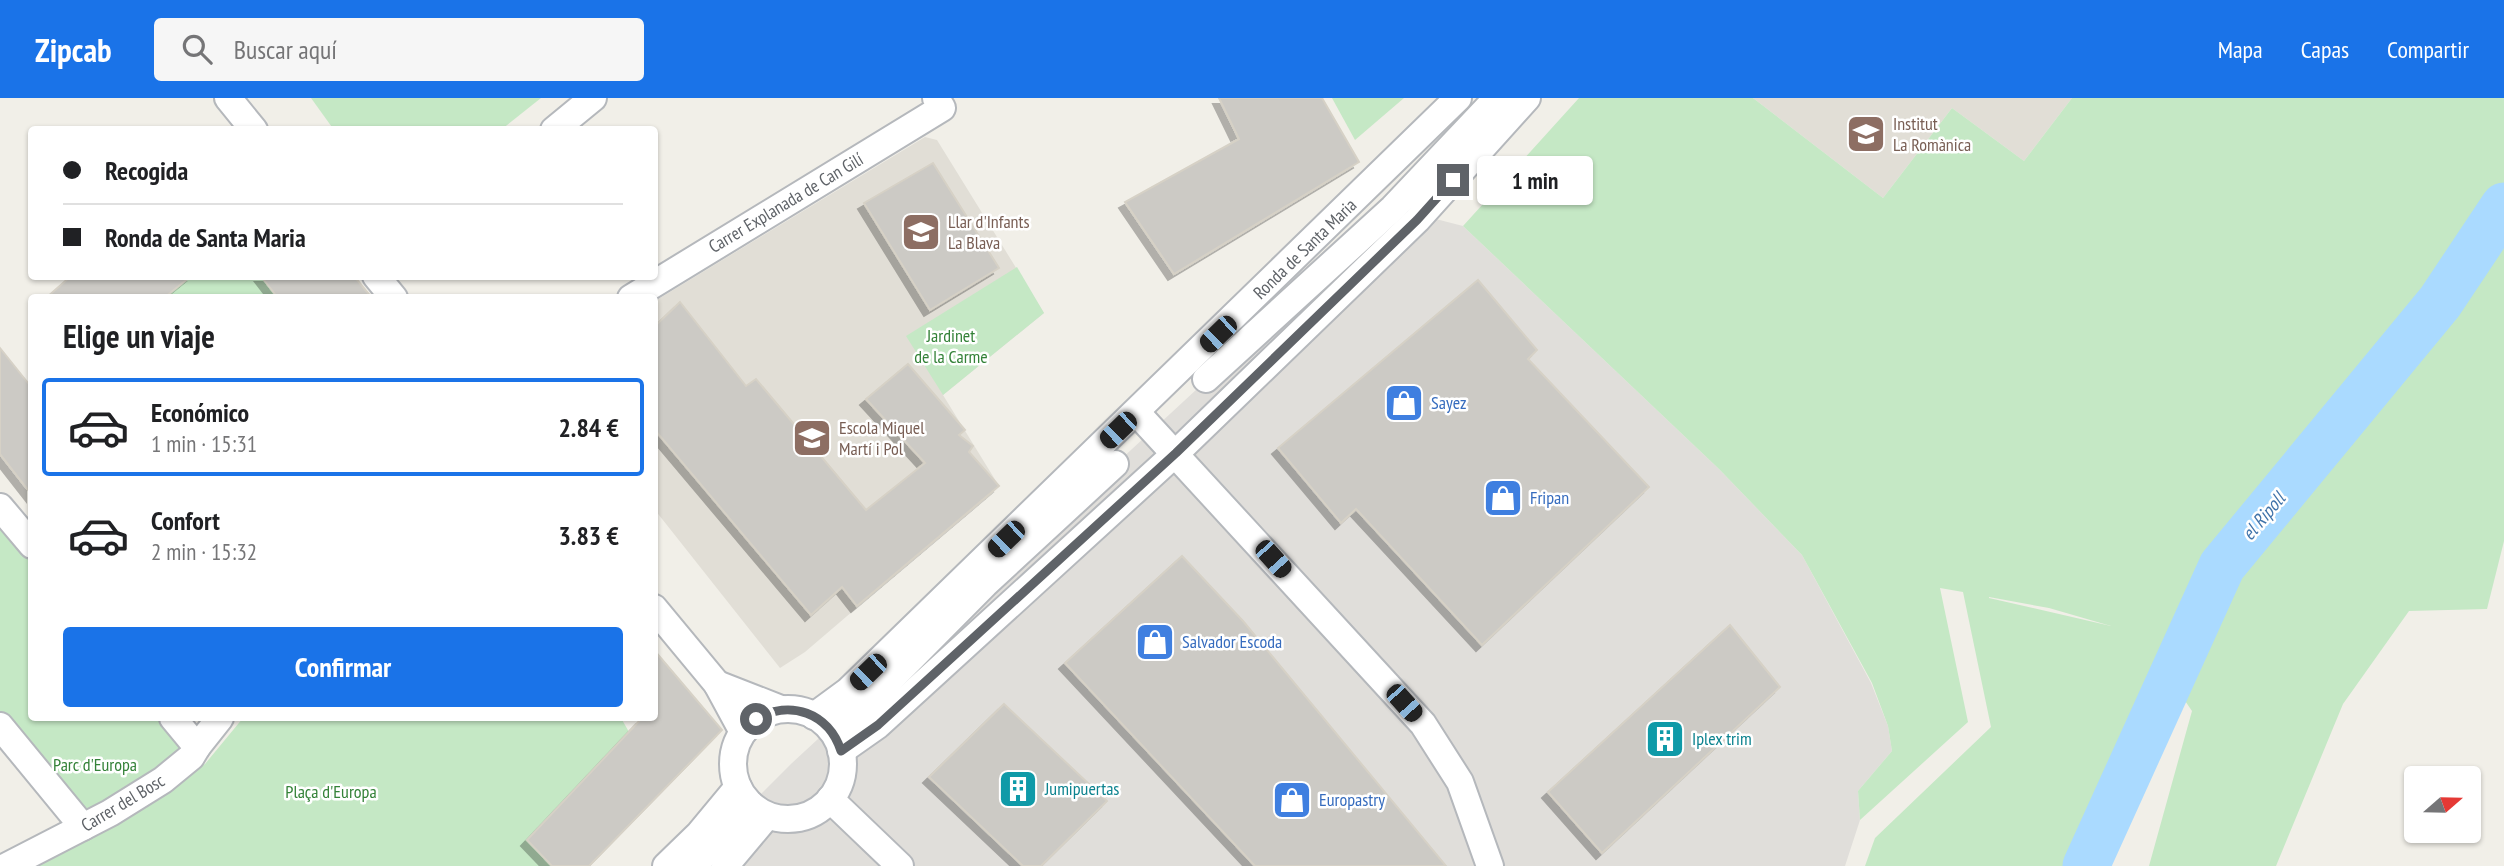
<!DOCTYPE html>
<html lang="es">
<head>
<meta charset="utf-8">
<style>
	:root { --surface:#fff; --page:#f6f6f6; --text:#202124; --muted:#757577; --line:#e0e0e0; --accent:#1a73e8 }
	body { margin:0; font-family:"PT Sans Narrow",sans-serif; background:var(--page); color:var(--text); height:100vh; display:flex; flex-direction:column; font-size:26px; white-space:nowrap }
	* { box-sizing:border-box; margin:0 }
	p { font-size:23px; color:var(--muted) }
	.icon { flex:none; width:38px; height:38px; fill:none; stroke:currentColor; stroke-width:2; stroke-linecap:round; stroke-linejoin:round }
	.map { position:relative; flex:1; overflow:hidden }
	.panel { position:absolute; left:28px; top:196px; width:630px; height:427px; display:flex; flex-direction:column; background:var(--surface); border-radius:7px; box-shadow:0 2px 5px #0004 }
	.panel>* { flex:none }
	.hud { position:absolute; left:28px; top:28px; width:630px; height:154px; border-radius:7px; box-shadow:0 2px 5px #0004; display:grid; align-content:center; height:154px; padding:0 35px; background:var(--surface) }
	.needle { width:46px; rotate:70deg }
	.fabs { position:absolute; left:2404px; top:668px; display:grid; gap:14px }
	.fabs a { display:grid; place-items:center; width:77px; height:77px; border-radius:7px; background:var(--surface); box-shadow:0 2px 5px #0004; font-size:35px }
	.end { position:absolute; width:32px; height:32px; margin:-16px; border:9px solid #5f6368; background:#fff; box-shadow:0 0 0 4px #fff }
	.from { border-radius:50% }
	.bubble { position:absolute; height:49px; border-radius:7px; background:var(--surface); box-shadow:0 2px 5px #0004; font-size:23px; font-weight:800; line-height:49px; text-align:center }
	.car { position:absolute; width:21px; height:42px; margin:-21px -10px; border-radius:9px; box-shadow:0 0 5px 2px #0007; background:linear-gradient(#222 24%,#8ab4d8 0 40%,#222 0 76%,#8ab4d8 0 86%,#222 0) }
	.hud b { display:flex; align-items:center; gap:24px; height:66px; font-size:26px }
	.hud b+b { border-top:2px solid var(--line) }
	.hud i { width:18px; height:18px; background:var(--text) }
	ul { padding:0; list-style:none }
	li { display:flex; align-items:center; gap:21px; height:98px; margin:0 14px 10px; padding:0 21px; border:4px solid transparent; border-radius:7px }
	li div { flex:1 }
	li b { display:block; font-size:26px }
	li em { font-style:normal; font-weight:800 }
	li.selected { border-color:var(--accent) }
	li>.icon { width:63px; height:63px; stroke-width:1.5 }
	h2 { padding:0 35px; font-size:32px; line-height:84px }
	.action { display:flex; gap:14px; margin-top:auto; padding:14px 35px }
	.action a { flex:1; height:80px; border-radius:7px; background:var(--accent); color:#fff; font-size:28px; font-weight:800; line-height:80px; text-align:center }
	header { display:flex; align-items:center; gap:42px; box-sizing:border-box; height:98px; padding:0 35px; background:var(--accent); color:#fff }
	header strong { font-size:33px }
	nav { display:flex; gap:38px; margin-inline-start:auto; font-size:24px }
	.search { width:490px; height:63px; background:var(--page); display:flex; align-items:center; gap:18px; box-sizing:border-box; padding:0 24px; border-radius:7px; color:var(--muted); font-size:26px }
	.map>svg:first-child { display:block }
</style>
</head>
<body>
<header>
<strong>Zipcab</strong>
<div class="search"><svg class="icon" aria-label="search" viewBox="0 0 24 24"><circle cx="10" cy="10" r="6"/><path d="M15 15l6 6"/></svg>Buscar aquí</div>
<nav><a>Mapa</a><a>Capas</a><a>Compartir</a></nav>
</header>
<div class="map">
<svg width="2504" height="768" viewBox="0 0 2504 768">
	<defs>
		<filter id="shadow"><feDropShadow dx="-6" dy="6" stdDeviation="0" flood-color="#0004"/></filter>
	</defs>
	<rect width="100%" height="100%" fill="#f1efe8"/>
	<path fill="#e0deda" d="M 1393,110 L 1463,128 L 1719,371 L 1802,457 L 1871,585 L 1888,628 L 1892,653 L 1858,693 L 1860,722 L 1845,768 L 689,768 L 792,665 Z"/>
	<g fill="#e1ded6">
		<path d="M 1753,0 L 2072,0 L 2024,63 L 1952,10 L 1883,100 Z"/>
		<path d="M 925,39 L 937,42 L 1044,215 L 943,297 L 999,388 L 805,554 L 780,570 L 655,412 L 655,203 Z"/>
	</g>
	<g fill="#c5e8c5" fill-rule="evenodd">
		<path d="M 311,0 L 541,0 L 502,31 L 334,32 Z"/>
		<path d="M 1332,0 L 1404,0 L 1355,42 Z"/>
		<path d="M 1579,0 L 1753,0 L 1883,100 L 1952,10 L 2024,63 L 2072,0 L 2504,0 L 2504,443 L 2487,511 L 2409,513 L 2343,606 L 2276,768 L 2149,768 L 2192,613 L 2164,572 L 2076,768 L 1865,768 L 1875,740 L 1991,629 L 1963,494 L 1940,490 L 1968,624 L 1860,722 L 1858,693 L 1892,653 L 1888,628 L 1872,585 L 1802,457 L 1719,371 L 1463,128 ZM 1989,499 L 2049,510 L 2111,528 L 1989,500 Z"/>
		<path d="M 1017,169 L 1044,215 L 943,297 L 906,238 Z"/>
		<path d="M 191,178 L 261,179 L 278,199 L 164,200 Z"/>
		<path d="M 0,409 L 31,447 L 32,620 L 173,620 L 197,649 L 95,723 L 0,628 Z"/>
		<path d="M 243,620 L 621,620 L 629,634 L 528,741 L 552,768 L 33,768 L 205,666 Z"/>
	</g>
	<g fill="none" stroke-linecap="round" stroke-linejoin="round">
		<path stroke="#aadaff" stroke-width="47" d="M 2086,768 L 2222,468 L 2440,204 L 2504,108"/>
	</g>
	<g fill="#cccac5" stroke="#d6d1c6" stroke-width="2" filter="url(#shadow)">
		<path d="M 1219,0 L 1322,0 L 1359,64 L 1174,176 L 1125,104 L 1239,41 Z"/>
		<path d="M 933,65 L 999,170 L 930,212 L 864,105 Z"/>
		<path d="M 71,178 L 191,178 L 164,200 L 46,200 Z"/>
		<path d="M 261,178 L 354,178 L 372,200 L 278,200 Z"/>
		<path d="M 1478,182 L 1537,252 L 1528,261 L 1649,389 L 1482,547 L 1356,411 L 1341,425 L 1278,350 Z"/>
		<path d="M 680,204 L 746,288 L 756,281 L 866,412 L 925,365 L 866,301 L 908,266 L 965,332 L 959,337 L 973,348 L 969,354 L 999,388 L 857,508 L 842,489 L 811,517 L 654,331 L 654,229 Z"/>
		<path d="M 0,250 L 32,290 L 32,397 L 0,356 Z"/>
		<path d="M 1182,458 L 1243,523 L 1446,768 L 1255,768 L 1065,565 Z"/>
		<path d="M 1730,527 L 1780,589 L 1602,755 L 1548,694 Z"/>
		<path d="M 654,552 L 722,632 L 589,768 L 552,768 L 527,742 L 642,620 L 654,620 Z"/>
		<path d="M 1004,606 L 1107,703 L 1041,768 L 1023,768 L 929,679 Z"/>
	</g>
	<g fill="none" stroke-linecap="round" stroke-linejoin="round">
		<g stroke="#b5b8bc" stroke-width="30">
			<g id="minor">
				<path d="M 228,0 L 254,32"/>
				<path d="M 554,32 L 593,0"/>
				<path d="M 376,178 L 394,200"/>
				<path d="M 631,200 L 942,10 L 936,0"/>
				<path d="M 1206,281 L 1393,110 L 1497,0"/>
				<path d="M 1137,315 L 1423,626 L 1460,684 L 1490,768"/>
				<path d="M 0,409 L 32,447"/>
				<path d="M 654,510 L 717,586 L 743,634"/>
				<path d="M 717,586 L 781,611"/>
				<circle cx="788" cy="666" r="55"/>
				<path d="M 814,618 L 848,593 L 1458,0"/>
				<path d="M 173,620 L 197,649"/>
				<path d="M 0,628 L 83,729"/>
				<path d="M 832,632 L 862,610 L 985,486 L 1115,366"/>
				<path d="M 841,653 L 878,627 L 1176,355 L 1417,122 L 1527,0"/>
				<path d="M 830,701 L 900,768"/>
				<path d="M 7,768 L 110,715 L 163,682 L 191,659 L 197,649 L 220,620"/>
				<path d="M 666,768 L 699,736 L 738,689"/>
				<path d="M 694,768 L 750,706"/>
				<path d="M 725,768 L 767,718"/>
			</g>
		</g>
		<use href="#minor" stroke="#fff" stroke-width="26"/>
	</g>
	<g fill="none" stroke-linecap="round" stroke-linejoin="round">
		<path stroke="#5f6368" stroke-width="9" d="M 756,621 C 790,601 829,615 841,653 L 878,627 L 1176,355 L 1417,122 L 1453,82"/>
	</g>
	<defs>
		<g id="school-square" transform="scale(2.0125)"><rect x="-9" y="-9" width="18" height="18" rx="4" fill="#8d6e63" stroke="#fff"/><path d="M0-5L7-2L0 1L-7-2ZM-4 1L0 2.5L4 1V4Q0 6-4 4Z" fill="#fff"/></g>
		<g id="shop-square" transform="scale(2.0125)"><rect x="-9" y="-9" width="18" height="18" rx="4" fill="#3f7fe0" stroke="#fff"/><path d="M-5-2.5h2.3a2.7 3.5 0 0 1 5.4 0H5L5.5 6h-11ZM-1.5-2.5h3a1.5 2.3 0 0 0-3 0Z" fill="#fff"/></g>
		<g id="building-square" transform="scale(2.0125)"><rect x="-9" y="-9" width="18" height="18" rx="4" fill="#0f9aa8" stroke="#fff"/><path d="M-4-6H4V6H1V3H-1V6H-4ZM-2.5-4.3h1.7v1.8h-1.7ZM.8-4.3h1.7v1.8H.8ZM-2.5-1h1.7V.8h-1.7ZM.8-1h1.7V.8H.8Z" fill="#fff"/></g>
	</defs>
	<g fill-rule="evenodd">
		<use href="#school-square" x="1866" y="36"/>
		<use href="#school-square" x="921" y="134"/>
		<use href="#shop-square" x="1404" y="305"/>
		<use href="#school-square" x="812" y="340"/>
		<use href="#shop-square" x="1503" y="400"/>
		<use href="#shop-square" x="1155" y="544"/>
		<use href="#building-square" x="1665" y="641"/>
		<use href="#building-square" x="1018" y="691"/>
		<use href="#shop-square" x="1292" y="702"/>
	</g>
	<g text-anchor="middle" stroke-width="5" stroke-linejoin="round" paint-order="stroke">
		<g font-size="18" fill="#785e54" stroke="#fff" text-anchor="start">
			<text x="1893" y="32">Institut<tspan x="1893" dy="21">La Romànica</tspan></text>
			<text x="948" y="130">Llar d'Infants<tspan x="948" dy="21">La Blava</tspan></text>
			<text x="839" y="336">Escola Miquel<tspan x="839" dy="21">Martí i Pol</tspan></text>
		</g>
		<g font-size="18" fill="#5f6368" stroke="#fff">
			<text transform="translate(786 105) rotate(-31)" y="6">Carrer Explanada de Can Gilí</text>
			<text transform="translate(1305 151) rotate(-44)" y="6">Ronda de Santa Maria</text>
			<text transform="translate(123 705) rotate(-31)" y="6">Carrer del Bosc</text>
		</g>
		<g font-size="18" fill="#348238" stroke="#fff">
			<text x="951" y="244">Jardinet<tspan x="951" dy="21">de la Carme</tspan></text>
			<text x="95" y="673">Parc d'Europa</text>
			<text x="331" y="700">Plaça d'Europa</text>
		</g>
		<g font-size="18" fill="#366cbe" stroke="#fff" text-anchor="start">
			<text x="1431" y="311">Sayez</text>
			<text x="1530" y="406">Fripan</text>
			<text x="1182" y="550">Salvador Escoda</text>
			<text x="1319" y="708">Europastry</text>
		</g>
		<g font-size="18" fill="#0d838f" stroke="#fff" text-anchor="start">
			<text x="1692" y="647">Iplex trim</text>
			<text x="1045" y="697">Jumipuertas</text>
		</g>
		<g font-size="19" font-style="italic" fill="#4174aa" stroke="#fff">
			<text transform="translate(2263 418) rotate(-50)" y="7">el Ripoll</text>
		</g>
	</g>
</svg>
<div class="fabs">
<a><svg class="needle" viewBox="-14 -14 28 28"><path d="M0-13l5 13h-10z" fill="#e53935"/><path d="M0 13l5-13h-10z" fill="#757577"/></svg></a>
</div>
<i class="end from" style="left:756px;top:621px"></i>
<i class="end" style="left:1453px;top:82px"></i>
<div class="bubble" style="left:1477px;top:58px;width:116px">1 min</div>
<i class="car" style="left:1218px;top:236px;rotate:226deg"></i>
<i class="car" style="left:1118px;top:332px;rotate:226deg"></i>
<i class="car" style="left:1006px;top:441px;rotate:226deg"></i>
<i class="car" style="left:1273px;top:461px;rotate:138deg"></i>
<i class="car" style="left:868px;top:574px;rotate:226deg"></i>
<i class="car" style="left:1404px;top:605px;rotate:138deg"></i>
<div class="hud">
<b><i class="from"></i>Recogida</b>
<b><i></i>Ronda de Santa Maria</b>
</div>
<section class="panel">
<h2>Elige un viaje</h2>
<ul>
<li class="selected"><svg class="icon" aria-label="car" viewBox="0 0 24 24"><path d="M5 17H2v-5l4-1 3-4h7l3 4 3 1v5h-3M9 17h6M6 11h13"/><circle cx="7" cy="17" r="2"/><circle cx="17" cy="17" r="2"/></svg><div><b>Económico</b><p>1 min · 15:31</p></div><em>2.84 €</em></li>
<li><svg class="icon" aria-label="car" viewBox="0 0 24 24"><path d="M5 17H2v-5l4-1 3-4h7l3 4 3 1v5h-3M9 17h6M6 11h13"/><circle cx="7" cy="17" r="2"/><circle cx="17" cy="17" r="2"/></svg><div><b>Confort</b><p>2 min · 15:32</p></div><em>3.83 €</em></li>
</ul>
<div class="action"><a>Confirmar</a></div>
</section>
</div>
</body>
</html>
